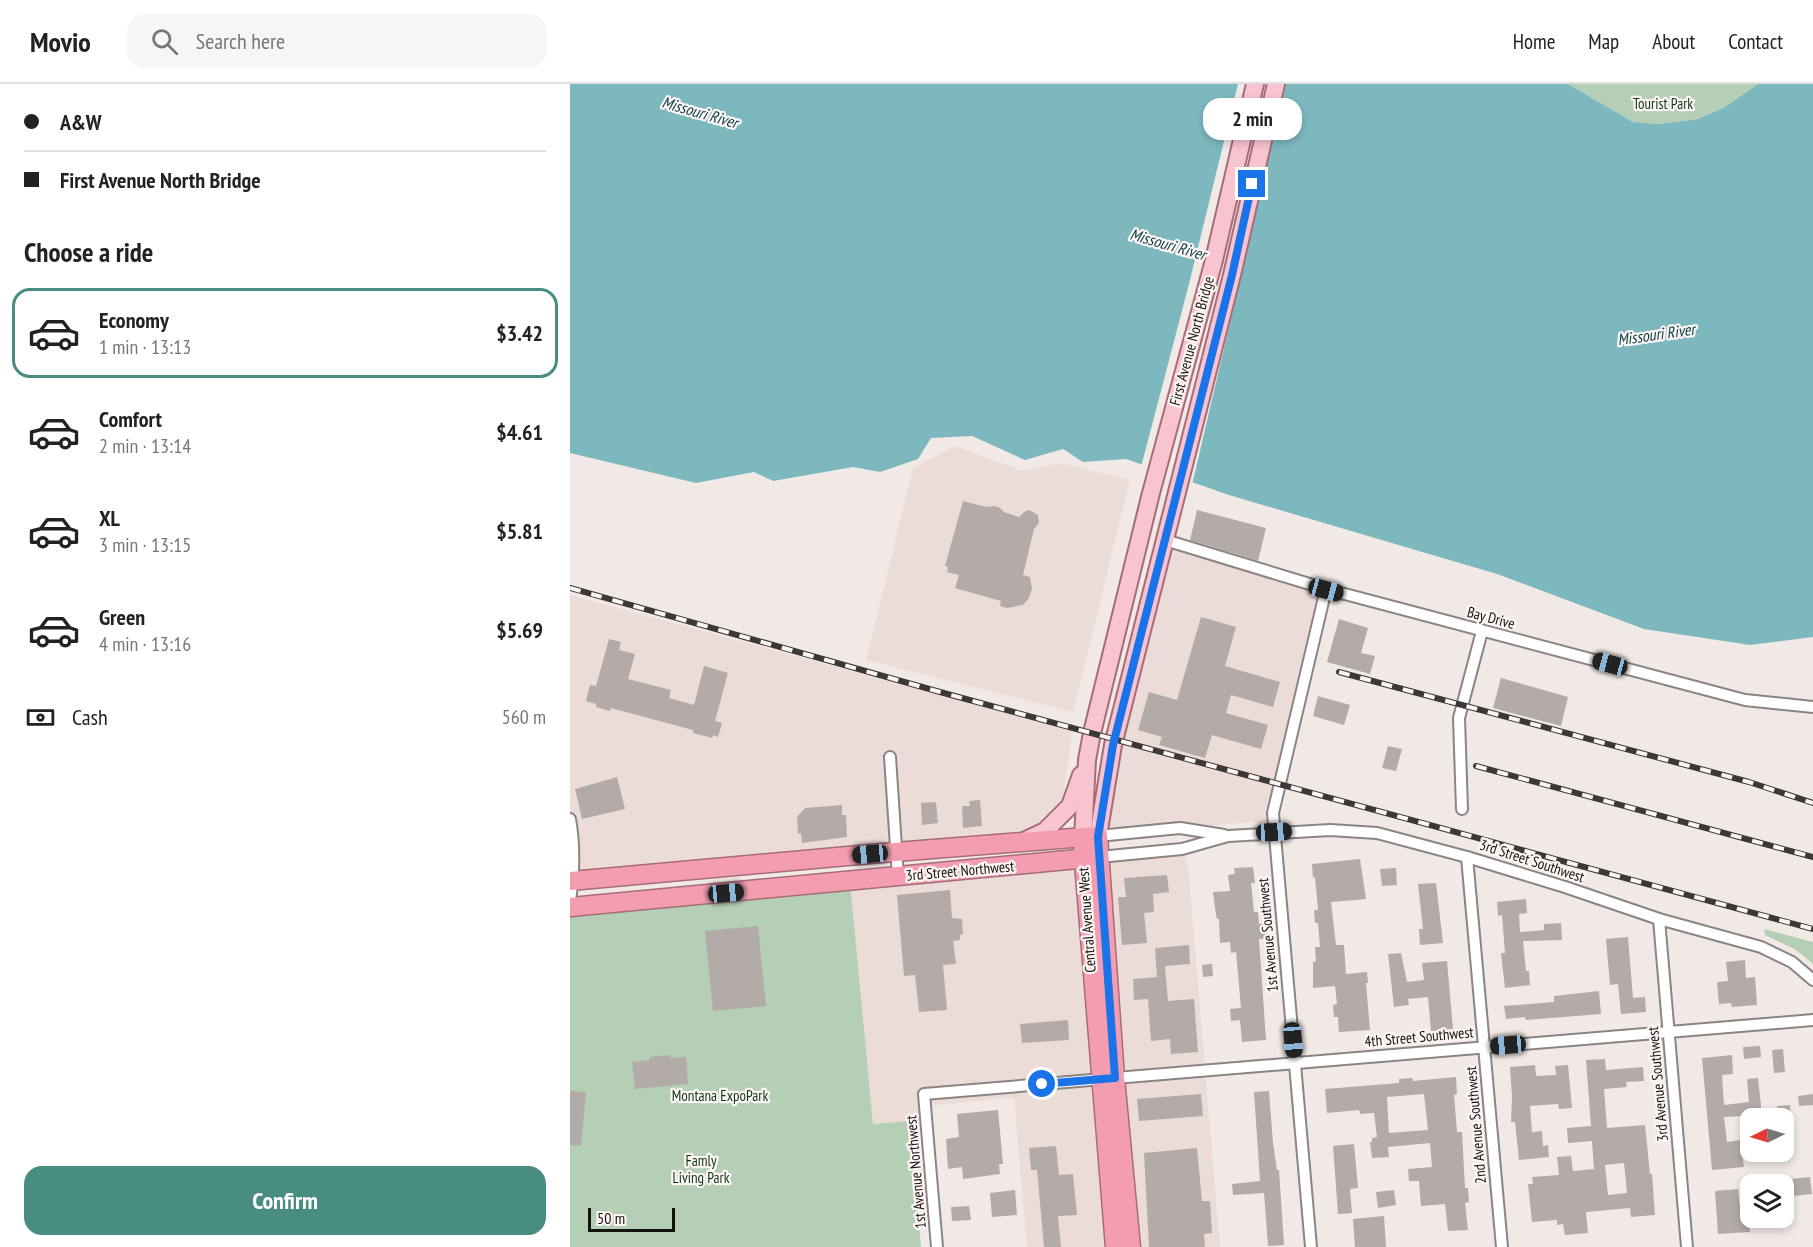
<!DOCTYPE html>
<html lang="en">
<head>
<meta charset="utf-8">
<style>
	:root { --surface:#fff; --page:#f6f6f6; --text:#222; --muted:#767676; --line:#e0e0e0; --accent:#488c82 }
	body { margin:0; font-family:"PT Sans Narrow",sans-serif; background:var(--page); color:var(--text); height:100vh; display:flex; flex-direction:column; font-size:22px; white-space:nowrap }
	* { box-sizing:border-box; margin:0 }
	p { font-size:20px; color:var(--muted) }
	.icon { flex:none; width:33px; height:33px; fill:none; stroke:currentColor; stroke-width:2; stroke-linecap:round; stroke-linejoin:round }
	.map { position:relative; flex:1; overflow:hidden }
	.side { display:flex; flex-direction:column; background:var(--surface); width:570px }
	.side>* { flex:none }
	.top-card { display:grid; align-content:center; height:132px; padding:0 24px; background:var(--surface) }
	.needle { width:39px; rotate:265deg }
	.tools { position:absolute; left:1170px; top:1024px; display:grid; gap:12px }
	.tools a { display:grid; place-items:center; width:54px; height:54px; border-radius:12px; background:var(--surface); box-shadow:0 3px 9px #0003; font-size:30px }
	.scale { position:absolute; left:18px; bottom:15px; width:87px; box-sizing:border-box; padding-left:6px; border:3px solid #151312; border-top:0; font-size:16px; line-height:21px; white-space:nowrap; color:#151312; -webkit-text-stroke:4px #fef6f4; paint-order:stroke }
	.end { position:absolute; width:27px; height:27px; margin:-14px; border:8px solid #1a73e8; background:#fff; box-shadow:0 0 0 3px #fff }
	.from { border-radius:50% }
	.bubble { position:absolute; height:42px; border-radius:18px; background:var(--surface); box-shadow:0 3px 9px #0003; font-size:20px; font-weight:700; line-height:42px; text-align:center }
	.car { position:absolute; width:18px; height:36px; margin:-18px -9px; border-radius:8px; box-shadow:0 0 4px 2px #0007; background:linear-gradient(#222 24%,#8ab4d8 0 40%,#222 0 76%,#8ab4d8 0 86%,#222 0) }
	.top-card b { display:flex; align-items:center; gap:21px; height:57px; font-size:22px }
	.top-card b+b { border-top:2px solid var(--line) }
	.top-card i { width:15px; height:15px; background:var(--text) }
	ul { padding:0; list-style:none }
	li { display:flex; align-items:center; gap:18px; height:90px; margin:0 12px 9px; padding:0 12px; border:3px solid transparent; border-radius:18px }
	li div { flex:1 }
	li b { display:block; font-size:22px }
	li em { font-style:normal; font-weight:700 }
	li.selected { border-color:var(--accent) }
	li>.icon { width:54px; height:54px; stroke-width:1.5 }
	h2 { padding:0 24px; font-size:27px; line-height:72px }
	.pay { display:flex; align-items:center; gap:15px; height:66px; padding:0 24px; font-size:22px }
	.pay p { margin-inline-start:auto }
	.cta { display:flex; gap:12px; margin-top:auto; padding:12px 24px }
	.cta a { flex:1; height:69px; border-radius:18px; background:var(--accent); color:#fff; font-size:24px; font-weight:700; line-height:69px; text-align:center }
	header { display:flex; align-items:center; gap:36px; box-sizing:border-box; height:84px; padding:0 30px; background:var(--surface); border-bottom:2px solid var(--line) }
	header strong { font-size:28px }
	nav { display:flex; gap:33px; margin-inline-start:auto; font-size:21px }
	.search { width:420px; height:54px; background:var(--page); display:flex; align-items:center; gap:15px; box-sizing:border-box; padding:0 21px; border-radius:18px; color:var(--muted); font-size:22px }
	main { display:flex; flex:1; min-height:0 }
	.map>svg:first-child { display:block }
</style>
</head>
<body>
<header>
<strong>Movio</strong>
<div class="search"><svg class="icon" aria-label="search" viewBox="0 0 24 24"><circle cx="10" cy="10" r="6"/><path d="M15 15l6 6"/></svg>Search here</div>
<nav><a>Home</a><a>Map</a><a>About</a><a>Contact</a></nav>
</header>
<main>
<section class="side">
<div class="top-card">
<b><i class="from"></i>A&amp;W</b>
<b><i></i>First Avenue North Bridge</b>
</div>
<h2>Choose a ride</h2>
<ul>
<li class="selected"><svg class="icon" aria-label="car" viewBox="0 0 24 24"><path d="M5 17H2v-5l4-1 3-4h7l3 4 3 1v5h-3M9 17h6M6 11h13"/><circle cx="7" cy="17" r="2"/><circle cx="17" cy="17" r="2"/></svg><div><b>Economy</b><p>1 min · 13:13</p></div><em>$3.42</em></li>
<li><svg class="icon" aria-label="car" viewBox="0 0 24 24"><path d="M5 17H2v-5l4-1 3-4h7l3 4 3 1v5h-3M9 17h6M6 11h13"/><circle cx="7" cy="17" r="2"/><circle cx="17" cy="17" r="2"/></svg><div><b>Comfort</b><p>2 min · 13:14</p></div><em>$4.61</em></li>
<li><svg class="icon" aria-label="car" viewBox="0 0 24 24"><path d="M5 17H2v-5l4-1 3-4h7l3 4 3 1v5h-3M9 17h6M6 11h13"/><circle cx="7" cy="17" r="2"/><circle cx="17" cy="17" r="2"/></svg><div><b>XL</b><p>3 min · 13:15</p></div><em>$5.81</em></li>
<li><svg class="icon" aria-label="car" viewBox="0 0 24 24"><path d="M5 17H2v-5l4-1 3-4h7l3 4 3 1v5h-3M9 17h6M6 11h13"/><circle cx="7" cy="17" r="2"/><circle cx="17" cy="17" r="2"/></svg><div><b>Green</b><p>4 min · 13:16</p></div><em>$5.69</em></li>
</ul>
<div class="pay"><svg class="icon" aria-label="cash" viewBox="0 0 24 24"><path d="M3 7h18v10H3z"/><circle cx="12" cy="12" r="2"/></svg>Cash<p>560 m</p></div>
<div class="cta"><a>Confirm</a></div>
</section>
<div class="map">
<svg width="1243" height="1163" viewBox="0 0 1243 1163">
	<rect width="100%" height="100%" fill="#f1e9e6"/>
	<g fill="#ecdcd7">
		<path d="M 385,362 L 453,387 L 490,379 L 560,396 L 503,628 L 296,576 L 343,384 Z"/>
		<path d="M 595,456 L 756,505 L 703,736 L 528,752 Z"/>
		<path d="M 0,511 L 502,647 L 493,713 L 475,747 L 0,800 Z"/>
		<path d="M 612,765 L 618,782 L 650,1163 L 562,1163 L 529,773 Z"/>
		<path d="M 513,776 L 545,1163 L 457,1163 L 444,1014 L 356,1022 L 356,1036 L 303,1040 L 280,797 Z"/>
	</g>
	<g fill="#b4cfb6">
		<path d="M 998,0 L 1188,0 L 1155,23 L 1128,35 L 1090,40 L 1063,38 Z"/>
		<path d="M 280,797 L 303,1040 L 340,1037 L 351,1163 L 0,1163 L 0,823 Z"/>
		<path d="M 1194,845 L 1243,858 L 1243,880 L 1226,866 L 1195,851 Z"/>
	</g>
	<path fill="#7eb8bf" d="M 0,0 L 998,0 L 1063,38 L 1090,40 L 1128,35 L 1155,23 L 1188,0 L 1243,0 L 1243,553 L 1180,561 L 1074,545 L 927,490 L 659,411 L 556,375 L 513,378 L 493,365 L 455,376 L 402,352 L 361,354 L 348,375 L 310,388 L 283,383 L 203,397 L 184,388 L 126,399 L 0,369 Z"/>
	<path fill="#f1e9e6" d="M 668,0 L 716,0 L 622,401 L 571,383 L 619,200 Z"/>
	<g fill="#b2aba8" fill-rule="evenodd">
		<path d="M 393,417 L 416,423 L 425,422 L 430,424 L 434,428 L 449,433 L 454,428 L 459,426 L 468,431 L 469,439 L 464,445 L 453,491 L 460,493 L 462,505 L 459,514 L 453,521 L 437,524 L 430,522 L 431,517 L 385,504 L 389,491 L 377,488 L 378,483 L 375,482 Z"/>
		<path d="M 627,426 L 696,444 L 688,477 L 620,456 Z"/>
		<path d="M 631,533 L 666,543 L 655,582 L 710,598 L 703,623 L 661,611 L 656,629 L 698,641 L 691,665 L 642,651 L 635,674 L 589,661 L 592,653 L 568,646 L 579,608 L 607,616 Z"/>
		<path d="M 769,535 L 798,544 L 791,569 L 805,572 L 800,590 L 757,578 Z"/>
		<path d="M 39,555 L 51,558 L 49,566 L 65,570 L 58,595 L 101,606 L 99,614 L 124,621 L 134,582 L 158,589 L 145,637 L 152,639 L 148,653 L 143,651 L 142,654 L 123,649 L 123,646 L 41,624 L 40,627 L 26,623 L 26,620 L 16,617 L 20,601 L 26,602 Z"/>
		<path d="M 931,594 L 998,613 L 991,642 L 923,624 Z"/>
		<path d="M 748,612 L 780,621 L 774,641 L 743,632 Z"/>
		<path d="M 818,662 L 832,665 L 826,687 L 812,684 Z"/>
		<path d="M 47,693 L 55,725 L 12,735 L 5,705 Z"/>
		<path d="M 410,716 L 412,742 L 393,744 L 392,722 L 400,722 L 399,717 Z"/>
		<path d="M 366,718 L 368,739 L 352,741 L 351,719 Z"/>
		<path d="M 272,721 L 272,731 L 276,731 L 277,753 L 232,759 L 231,749 L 228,750 L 227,733 L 235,724 Z"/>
		<path d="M 790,775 L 796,815 L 761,818 L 766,861 L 774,861 L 776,890 L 797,888 L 798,899 L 796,899 L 800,946 L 769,948 L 768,933 L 764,933 L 763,921 L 767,920 L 765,902 L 743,904 L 743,878 L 746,877 L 745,863 L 750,863 L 748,839 L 745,839 L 744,826 L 748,826 L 745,793 L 743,794 L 742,780 Z"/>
		<path d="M 683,783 L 685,799 L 681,799 L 684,828 L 688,828 L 689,840 L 696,839 L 698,855 L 689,855 L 696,956 L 672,958 L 670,936 L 661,937 L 660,925 L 671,924 L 666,868 L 661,869 L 660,858 L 650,859 L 649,835 L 647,835 L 646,831 L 643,808 L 660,807 L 658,791 L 665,790 L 664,784 Z"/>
		<path d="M 826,784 L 827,801 L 812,802 L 810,785 Z"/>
		<path d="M 597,791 L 599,808 L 583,810 L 584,828 L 574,829 L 577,859 L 552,861 L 548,813 L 556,813 L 554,794 Z"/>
		<path d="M 866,799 L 873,859 L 850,861 L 849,845 L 853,845 L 848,800 Z"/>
		<path d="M 380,806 L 382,834 L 392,835 L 393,850 L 390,851 L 390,856 L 383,857 L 386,880 L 373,881 L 377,926 L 349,928 L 345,891 L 334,892 L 327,811 Z"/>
		<path d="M 956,815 L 957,829 L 949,830 L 950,848 L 974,846 L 974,840 L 991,839 L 992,856 L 953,857 L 956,887 L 959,887 L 960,901 L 935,904 L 931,869 L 935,869 L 932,831 L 928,832 L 927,818 Z"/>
		<path d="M 188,842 L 196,922 L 143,927 L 135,847 Z"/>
		<path d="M 1058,853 L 1063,914 L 1075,913 L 1076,928 L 1051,930 L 1048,900 L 1040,901 L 1036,855 Z"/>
		<path d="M 619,861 L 620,880 L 595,882 L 598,917 L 624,915 L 628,968 L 601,970 L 600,955 L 581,957 L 578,915 L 564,916 L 563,895 L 587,893 L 585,864 Z"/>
		<path d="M 831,869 L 837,898 L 854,896 L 852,879 L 877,877 L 883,945 L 861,947 L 858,913 L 838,915 L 839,921 L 824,923 L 818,870 Z"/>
		<path d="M 1175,876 L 1176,894 L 1185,893 L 1187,921 L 1162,923 L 1161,919 L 1149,920 L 1147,898 L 1158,897 L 1156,878 Z"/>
		<path d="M 642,880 L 643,892 L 633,893 L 632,881 Z"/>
		<path d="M 1029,907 L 1031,930 L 956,936 L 955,933 L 936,935 L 934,922 L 984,918 L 984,912 Z"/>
		<path d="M 498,936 L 499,956 L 452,959 L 450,940 Z"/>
		<path d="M 1190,962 L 1191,973 L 1174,975 L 1173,963 Z"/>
		<path d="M 1213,965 L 1215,988 L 1204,989 L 1202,966 Z"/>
		<path d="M 100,971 L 101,974 L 116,973 L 118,1000 L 65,1005 L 62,978 L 80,976 L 80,973 Z"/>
		<path d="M 1162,971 L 1163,990 L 1152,991 L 1154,1021 L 1179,1018 L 1177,995 L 1188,994 L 1192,1031 L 1154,1033 L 1157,1058 L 1170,1056 L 1174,1083 L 1142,1086 L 1132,974 Z"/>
		<path d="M 1035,975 L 1036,986 L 1073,983 L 1074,997 L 1056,998 L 1057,1003 L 1034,1005 L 1037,1044 L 1075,1041 L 1080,1090 L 1082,1090 L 1085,1131 L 1061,1133 L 1060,1124 L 1016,1128 L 1018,1149 L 995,1151 L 993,1140 L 987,1141 L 987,1136 L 962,1138 L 958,1100 L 963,1100 L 962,1093 L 989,1091 L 987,1073 L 1001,1072 L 1003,1087 L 1024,1085 L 1022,1057 L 998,1059 L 997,1044 L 1021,1042 L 1016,976 ZM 1054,1079 L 1057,1109 L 1038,1111 L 1035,1081 Z"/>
		<path d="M 965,981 L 966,992 L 986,991 L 985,982 L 998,981 L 1002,1024 L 989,1025 L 988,1020 L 960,1022 L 962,1048 L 972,1047 L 973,1062 L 978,1061 L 979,1073 L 949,1076 L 945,1038 L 941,1038 L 942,1012 L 940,983 Z"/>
		<path d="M 886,993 L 887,1010 L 884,1011 L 887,1048 L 892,1048 L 895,1104 L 898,1104 L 899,1118 L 895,1119 L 898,1146 L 878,1147 L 875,1120 L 851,1122 L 849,1097 L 839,1097 L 838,1085 L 862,1083 L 860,1059 L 818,1063 L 819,1073 L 802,1074 L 800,1058 L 802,1058 L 802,1054 L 807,1053 L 804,1029 L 790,1030 L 789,1026 L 757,1029 L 755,1005 L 829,999 L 829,995 L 842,994 L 843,997 ZM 854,1010 L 858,1046 L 819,1049 L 817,1013 Z"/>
		<path d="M 0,1007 L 16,1008 L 11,1062 L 0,1061 Z"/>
		<path d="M 699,1007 L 703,1059 L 707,1086 L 709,1086 L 714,1161 L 698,1162 L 694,1109 L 663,1111 L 662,1100 L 690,1097 L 684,1008 Z"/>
		<path d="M 631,1010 L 633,1032 L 569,1037 L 567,1015 Z"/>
		<path d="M 1243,1010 L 1243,1021 L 1229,1022 L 1228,1012 Z"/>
		<path d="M 1220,1021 L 1221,1035 L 1208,1035 L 1207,1022 Z"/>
		<path d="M 428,1026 L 433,1080 L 429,1080 L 430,1090 L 393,1095 L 392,1083 L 378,1085 L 376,1055 L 389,1053 L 387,1030 Z"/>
		<path d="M 784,1060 L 788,1104 L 780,1105 L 782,1129 L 768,1130 L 763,1062 Z"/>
		<path d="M 486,1062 L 489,1091 L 503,1090 L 507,1131 L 488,1132 L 491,1163 L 474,1163 L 467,1086 L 461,1086 L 459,1064 Z"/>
		<path d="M 627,1064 L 632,1117 L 640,1117 L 642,1149 L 634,1150 L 635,1163 L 579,1163 L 574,1069 Z"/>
		<path d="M 1240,1093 L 1242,1110 L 1223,1112 L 1221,1095 Z"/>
		<path d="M 1168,1105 L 1171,1132 L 1179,1132 L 1180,1148 L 1148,1150 L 1145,1107 Z"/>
		<path d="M 445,1106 L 447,1131 L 422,1133 L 420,1109 Z"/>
		<path d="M 824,1106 L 826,1121 L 808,1124 L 806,1108 Z"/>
		<path d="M 399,1122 L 401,1136 L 382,1137 L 381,1123 Z"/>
		<path d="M 814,1132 L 816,1163 L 785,1163 L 783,1135 Z"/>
	</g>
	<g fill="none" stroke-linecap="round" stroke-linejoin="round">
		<g stroke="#8b8482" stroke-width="14">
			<g id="street">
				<path d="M 595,456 L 756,505 L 1175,616 L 1243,623"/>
				<path d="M 320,673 L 328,793"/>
				<path d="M 892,725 L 889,634 L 912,547"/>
				<path d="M 0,735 C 5,762 4,789 0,817"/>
				<path d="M 528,752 L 610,744 L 654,751"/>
				<path d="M 529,773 L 612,765 L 658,752 L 760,746 L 807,749 L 897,773 L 995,803 L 1089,835 L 1191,863 L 1222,878 L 1243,896"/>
				<path d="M 897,773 L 932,1163"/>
				<path d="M 1089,835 L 1117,1163"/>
				<path d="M 367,1163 L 354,1010 L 1243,936"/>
				<path d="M 741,1163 L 703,729 L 756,505"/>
			</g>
		</g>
		<g stroke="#a66d79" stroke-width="20">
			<g id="primary">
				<path d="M 528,752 L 543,661 L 662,191 L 706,0"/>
				<path d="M 513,755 L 517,676 L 522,649 L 581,409 L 644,176 L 685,0"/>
				<path d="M 454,757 L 475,747 L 500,722 L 511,691"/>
			</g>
		</g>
		<g stroke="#a66d79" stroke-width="21">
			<g id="highway">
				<path d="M 513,766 L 545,1163"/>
				<path d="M 0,797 L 300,770 L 528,752 L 545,994 L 561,1163"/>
				<path d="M 0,823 L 529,773"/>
			</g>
		</g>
		<use href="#street" stroke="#fff" stroke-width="10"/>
		<use href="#primary" stroke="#f8c4d0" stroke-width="16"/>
		<use href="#highway" stroke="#f49db0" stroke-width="18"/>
		<g stroke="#3b3837" stroke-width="6">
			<g id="rail">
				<path d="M 0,504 L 370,608 L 1243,845"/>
				<path d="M 769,588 L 1179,698 L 1243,719"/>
				<path d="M 906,682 L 1243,773"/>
			</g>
		</g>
		<use href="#rail" stroke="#fef6f4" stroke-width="4" stroke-dasharray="11" stroke-linecap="butt"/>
	</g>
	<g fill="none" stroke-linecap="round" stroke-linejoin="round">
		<path stroke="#1a73e8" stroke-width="8" d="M 472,1000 L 545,994 L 528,753 L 543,661 L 662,191 L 682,100"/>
	</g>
	<g text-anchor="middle" stroke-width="4.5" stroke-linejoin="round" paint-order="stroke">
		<g font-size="15" fill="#0d3616" stroke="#fef6f4">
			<text x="1093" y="25">Tourist Park</text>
			<text x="150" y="1017">Montana ExpoPark</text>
			<text x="131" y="1082">Famly<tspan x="131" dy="17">Living Park</tspan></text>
		</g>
		<g font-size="15" fill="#151312" stroke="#fef6f4">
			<text transform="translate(622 257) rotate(-75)" y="5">First Avenue North Bridge</text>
			<text transform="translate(921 534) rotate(15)" y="5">Bay Drive</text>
			<text transform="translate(962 777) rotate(18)" y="5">3rd Street Southwest</text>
			<text transform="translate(390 787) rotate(-5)" y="5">3rd Street Northwest</text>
			<text transform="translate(517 836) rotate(-94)" y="5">Central Avenue West</text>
			<text transform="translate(698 851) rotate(-95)" y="5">1st Avenue Southwest</text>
			<text transform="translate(849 953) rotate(-5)" y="5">4th Street Southwest</text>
			<text transform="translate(1088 1000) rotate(-95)" y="5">3rd Avenue Southwest</text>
			<text transform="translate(906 1041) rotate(-95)" y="5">2nd Avenue Southwest</text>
			<text transform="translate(346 1088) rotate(-95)" y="5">1st Avenue Northwest</text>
		</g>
		<g font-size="16" font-style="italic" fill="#073f45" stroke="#fef6f4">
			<text transform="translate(130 28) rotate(16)" y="6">Missouri River</text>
			<text transform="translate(598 160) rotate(16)" y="6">Missouri River</text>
			<text transform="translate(1086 250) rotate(-8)" y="6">Missouri River</text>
		</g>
	</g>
</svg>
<div class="tools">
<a><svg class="needle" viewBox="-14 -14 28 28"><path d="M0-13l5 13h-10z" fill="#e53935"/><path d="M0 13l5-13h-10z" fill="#767676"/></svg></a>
<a><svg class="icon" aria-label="layers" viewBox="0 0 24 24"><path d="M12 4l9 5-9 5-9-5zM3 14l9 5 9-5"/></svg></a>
</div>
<div class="scale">50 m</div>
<i class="end from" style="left:472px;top:1000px"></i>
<i class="end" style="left:682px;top:100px"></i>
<div class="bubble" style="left:633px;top:14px;width:99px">2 min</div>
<i class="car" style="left:756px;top:506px;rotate:105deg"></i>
<i class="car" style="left:1040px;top:580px;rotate:285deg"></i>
<i class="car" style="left:704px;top:748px;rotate:87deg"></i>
<i class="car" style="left:300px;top:770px;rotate:265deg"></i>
<i class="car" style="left:156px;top:809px;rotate:85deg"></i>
<i class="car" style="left:723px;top:956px;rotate:175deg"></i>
<i class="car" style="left:938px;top:961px;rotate:265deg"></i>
</div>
</main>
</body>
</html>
